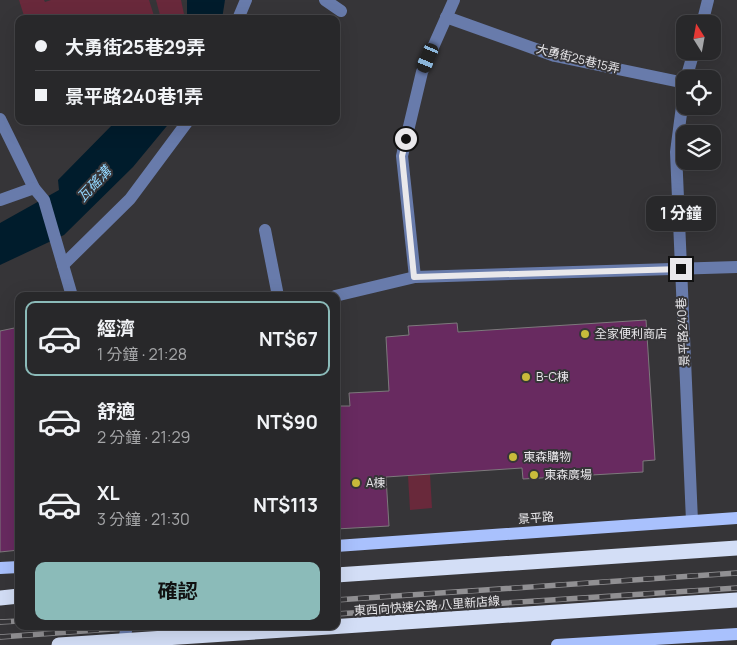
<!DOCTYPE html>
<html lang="zh-TW">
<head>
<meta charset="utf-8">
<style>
	:root { --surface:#28282a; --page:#343436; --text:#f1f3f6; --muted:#a5a6a8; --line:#444447; --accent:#8bbbb9 }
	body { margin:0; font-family:Manrope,"Noto Sans TC",sans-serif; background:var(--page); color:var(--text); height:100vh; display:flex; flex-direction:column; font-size:19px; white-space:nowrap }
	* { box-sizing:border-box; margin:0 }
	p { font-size:16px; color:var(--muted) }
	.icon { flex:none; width:28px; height:28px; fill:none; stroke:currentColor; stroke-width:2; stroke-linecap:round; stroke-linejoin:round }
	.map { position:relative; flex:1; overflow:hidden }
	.drawer { position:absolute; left:15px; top:292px; width:325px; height:338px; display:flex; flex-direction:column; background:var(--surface); border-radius:10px; box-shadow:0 5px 20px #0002,0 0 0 1px var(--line) }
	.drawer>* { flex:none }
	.top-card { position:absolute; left:15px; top:15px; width:325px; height:110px; border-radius:10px; box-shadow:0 5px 20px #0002,0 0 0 1px var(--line); display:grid; align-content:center; height:110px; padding:0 20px; background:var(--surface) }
	.needle { width:32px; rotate:349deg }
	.fabs { position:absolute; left:676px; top:15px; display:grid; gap:10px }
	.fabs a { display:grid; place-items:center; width:45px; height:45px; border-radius:10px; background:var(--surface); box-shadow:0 5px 20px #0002,0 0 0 1px var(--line); font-size:25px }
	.end { position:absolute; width:22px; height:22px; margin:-11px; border:6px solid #e9e8eb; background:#111; box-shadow:0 0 0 2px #111 }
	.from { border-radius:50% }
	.bubble { position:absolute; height:35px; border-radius:10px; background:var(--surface); box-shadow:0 5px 20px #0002,0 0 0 1px var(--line); font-size:16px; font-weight:700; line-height:35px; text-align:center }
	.car { position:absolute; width:15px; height:30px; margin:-15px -8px; border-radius:6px; box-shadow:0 0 4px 1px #0007; background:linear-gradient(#222 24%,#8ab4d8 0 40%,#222 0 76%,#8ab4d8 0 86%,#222 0) }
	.top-card b { display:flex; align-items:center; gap:18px; height:48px; font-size:19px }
	.top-card b+b { border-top:1px solid var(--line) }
	.top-card i { width:12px; height:12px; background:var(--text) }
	ul { padding:9px 0 0; list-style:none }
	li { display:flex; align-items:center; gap:15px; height:75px; margin:0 10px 8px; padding:0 10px; border:2px solid transparent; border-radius:10px }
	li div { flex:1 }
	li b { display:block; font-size:19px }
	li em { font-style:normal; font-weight:700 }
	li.current { border-color:var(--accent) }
	li>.icon { width:45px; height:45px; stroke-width:1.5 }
	.cta { display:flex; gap:10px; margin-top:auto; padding:10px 20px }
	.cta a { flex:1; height:58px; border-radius:10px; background:var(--accent); color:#111; font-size:20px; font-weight:700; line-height:58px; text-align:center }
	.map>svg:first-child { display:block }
</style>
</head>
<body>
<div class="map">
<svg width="737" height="645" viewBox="0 0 737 645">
	<rect width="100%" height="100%" fill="#363538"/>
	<g fill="#69293b">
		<path d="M 19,0 L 44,0 L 45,2 L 51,0 L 149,0 L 155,19 L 25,19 Z"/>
		<path d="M 156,0 L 181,0 L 185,19 L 161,19 Z"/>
		<path d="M 430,474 L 432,508 L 410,510 L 408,476 Z"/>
	</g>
	<g fill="#001c2c">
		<path d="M 187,0 L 225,0 L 222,19 L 187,19 Z"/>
		<path d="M 116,121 L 171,121 L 133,167 L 64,235 L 0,265 L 0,223 L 59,190 L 58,180 Z"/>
	</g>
	<g fill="#682a60" stroke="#7d797c">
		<path d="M 646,320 L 655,460 L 643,461 L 643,472 L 523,479 L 522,468 L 386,477 L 389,526 L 336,529 L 336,406 L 350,406 L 349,393 L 389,391 L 386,337 L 409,335 L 408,326 L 425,325 L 457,323 L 458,332 Z"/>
		<path d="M 19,327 L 19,550 L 0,552 L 0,331 Z"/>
	</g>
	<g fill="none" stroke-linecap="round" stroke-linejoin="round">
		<g stroke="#687bab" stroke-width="12">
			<path d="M 325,0 L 341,11"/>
			<path d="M 446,17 L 555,56 L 685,83"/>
			<path d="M 238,19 L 246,0"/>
			<path d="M 702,24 L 708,0"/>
			<path d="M 686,79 L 694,51"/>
			<path d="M 685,83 L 676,152 L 692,521"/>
			<path d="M 0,119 L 34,188 L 44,200 L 72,296"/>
			<path d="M 0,200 L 34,188"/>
			<path d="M 265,230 L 278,296"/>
			<path d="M 63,265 L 130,199 L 188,121"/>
			<path d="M 415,277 L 402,156 L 422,72 L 454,0"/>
			<path d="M 335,296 L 415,277 L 737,267"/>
			<path d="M 123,645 L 127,626"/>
		</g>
		<g stroke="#a9c1fd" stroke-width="12">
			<path d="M 336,546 L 737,518"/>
			<path d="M 0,568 L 19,567"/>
			<path d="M 557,645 L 737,634"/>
		</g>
		<g stroke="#d3def6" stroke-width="15">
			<path d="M 336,575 L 737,548"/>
			<path d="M 0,598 L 19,596"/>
		</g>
		<g stroke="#919093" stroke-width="5.5">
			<g id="rail">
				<path d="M 336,600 L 737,573"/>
				<path d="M 336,614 L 737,588"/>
				<path d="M 0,622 L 19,621"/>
				<path d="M 0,637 L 154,626"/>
			</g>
		</g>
		<use href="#rail" stroke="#363538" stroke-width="4" stroke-dasharray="11" stroke-linecap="butt"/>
		<path stroke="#d3def6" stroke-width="15" d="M 59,645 L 737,600"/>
	</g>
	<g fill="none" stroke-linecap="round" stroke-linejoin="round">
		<path stroke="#e9e8eb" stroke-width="6" d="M 406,139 L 402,156 L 414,277 L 681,269"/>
	</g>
	<g fill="#c8bb3b" stroke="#363538" stroke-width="2">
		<circle cx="585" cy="334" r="5"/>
		<circle cx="526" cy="377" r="5"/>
		<circle cx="513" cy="457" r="5"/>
		<circle cx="534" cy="475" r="5"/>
		<circle cx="356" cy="483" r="5"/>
	</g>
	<g text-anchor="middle" stroke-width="4" stroke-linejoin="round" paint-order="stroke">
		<g font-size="12" fill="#e9e8eb" stroke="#363538">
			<text transform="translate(578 59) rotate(14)" y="4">大勇街25巷15弄</text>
			<text transform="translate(683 332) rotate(-93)" y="4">景平路240巷</text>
			<text transform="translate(536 518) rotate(-4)" y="4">景平路</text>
			<text transform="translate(427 606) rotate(-4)" y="4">東西向快速公路 八里新店線</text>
		</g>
		<g font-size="12" fill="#e9e8eb" stroke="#363538" text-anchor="start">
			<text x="595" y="338">全家便利商店</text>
			<text x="536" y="381">B-C棟</text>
			<text x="523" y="461">東森購物</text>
			<text x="544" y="479">東森廣場</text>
			<text x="366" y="487">A棟</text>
		</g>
		<g font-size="14" font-style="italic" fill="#91d3fa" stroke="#363538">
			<text transform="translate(94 184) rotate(-47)" y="5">瓦磘溝</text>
		</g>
	</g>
</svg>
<div class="fabs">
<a><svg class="needle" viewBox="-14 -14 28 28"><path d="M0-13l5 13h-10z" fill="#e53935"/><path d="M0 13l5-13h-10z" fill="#a5a6a8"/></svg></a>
<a><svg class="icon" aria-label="locate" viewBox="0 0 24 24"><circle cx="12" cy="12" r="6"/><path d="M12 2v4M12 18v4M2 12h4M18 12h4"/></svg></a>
<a><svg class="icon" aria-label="layers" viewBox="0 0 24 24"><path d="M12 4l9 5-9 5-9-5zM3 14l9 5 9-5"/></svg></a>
</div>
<i class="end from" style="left:406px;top:139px"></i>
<i class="end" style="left:681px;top:269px"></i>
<div class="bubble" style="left:646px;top:196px;width:70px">1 分鐘</div>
<i class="car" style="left:428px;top:58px;rotate:203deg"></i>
<div class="top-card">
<b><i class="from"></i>大勇街25巷29弄</b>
<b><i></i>景平路240巷1弄</b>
</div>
<section class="drawer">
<ul>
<li class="current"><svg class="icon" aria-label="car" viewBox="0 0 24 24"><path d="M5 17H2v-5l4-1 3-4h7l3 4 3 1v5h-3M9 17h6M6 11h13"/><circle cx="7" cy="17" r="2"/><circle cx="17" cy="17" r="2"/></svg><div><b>經濟</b><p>1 分鐘 · 21:28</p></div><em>NT$67</em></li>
<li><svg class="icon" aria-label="car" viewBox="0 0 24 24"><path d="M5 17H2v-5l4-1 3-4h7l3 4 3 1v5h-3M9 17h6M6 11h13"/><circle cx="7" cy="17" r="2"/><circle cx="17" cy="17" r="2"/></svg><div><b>舒適</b><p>2 分鐘 · 21:29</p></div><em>NT$90</em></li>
<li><svg class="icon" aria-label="car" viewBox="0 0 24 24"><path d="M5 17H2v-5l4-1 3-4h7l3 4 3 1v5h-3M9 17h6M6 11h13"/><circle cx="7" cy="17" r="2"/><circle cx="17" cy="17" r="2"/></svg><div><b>XL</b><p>3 分鐘 · 21:30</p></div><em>NT$113</em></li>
</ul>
<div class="cta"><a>確認</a></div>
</section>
</div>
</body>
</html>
